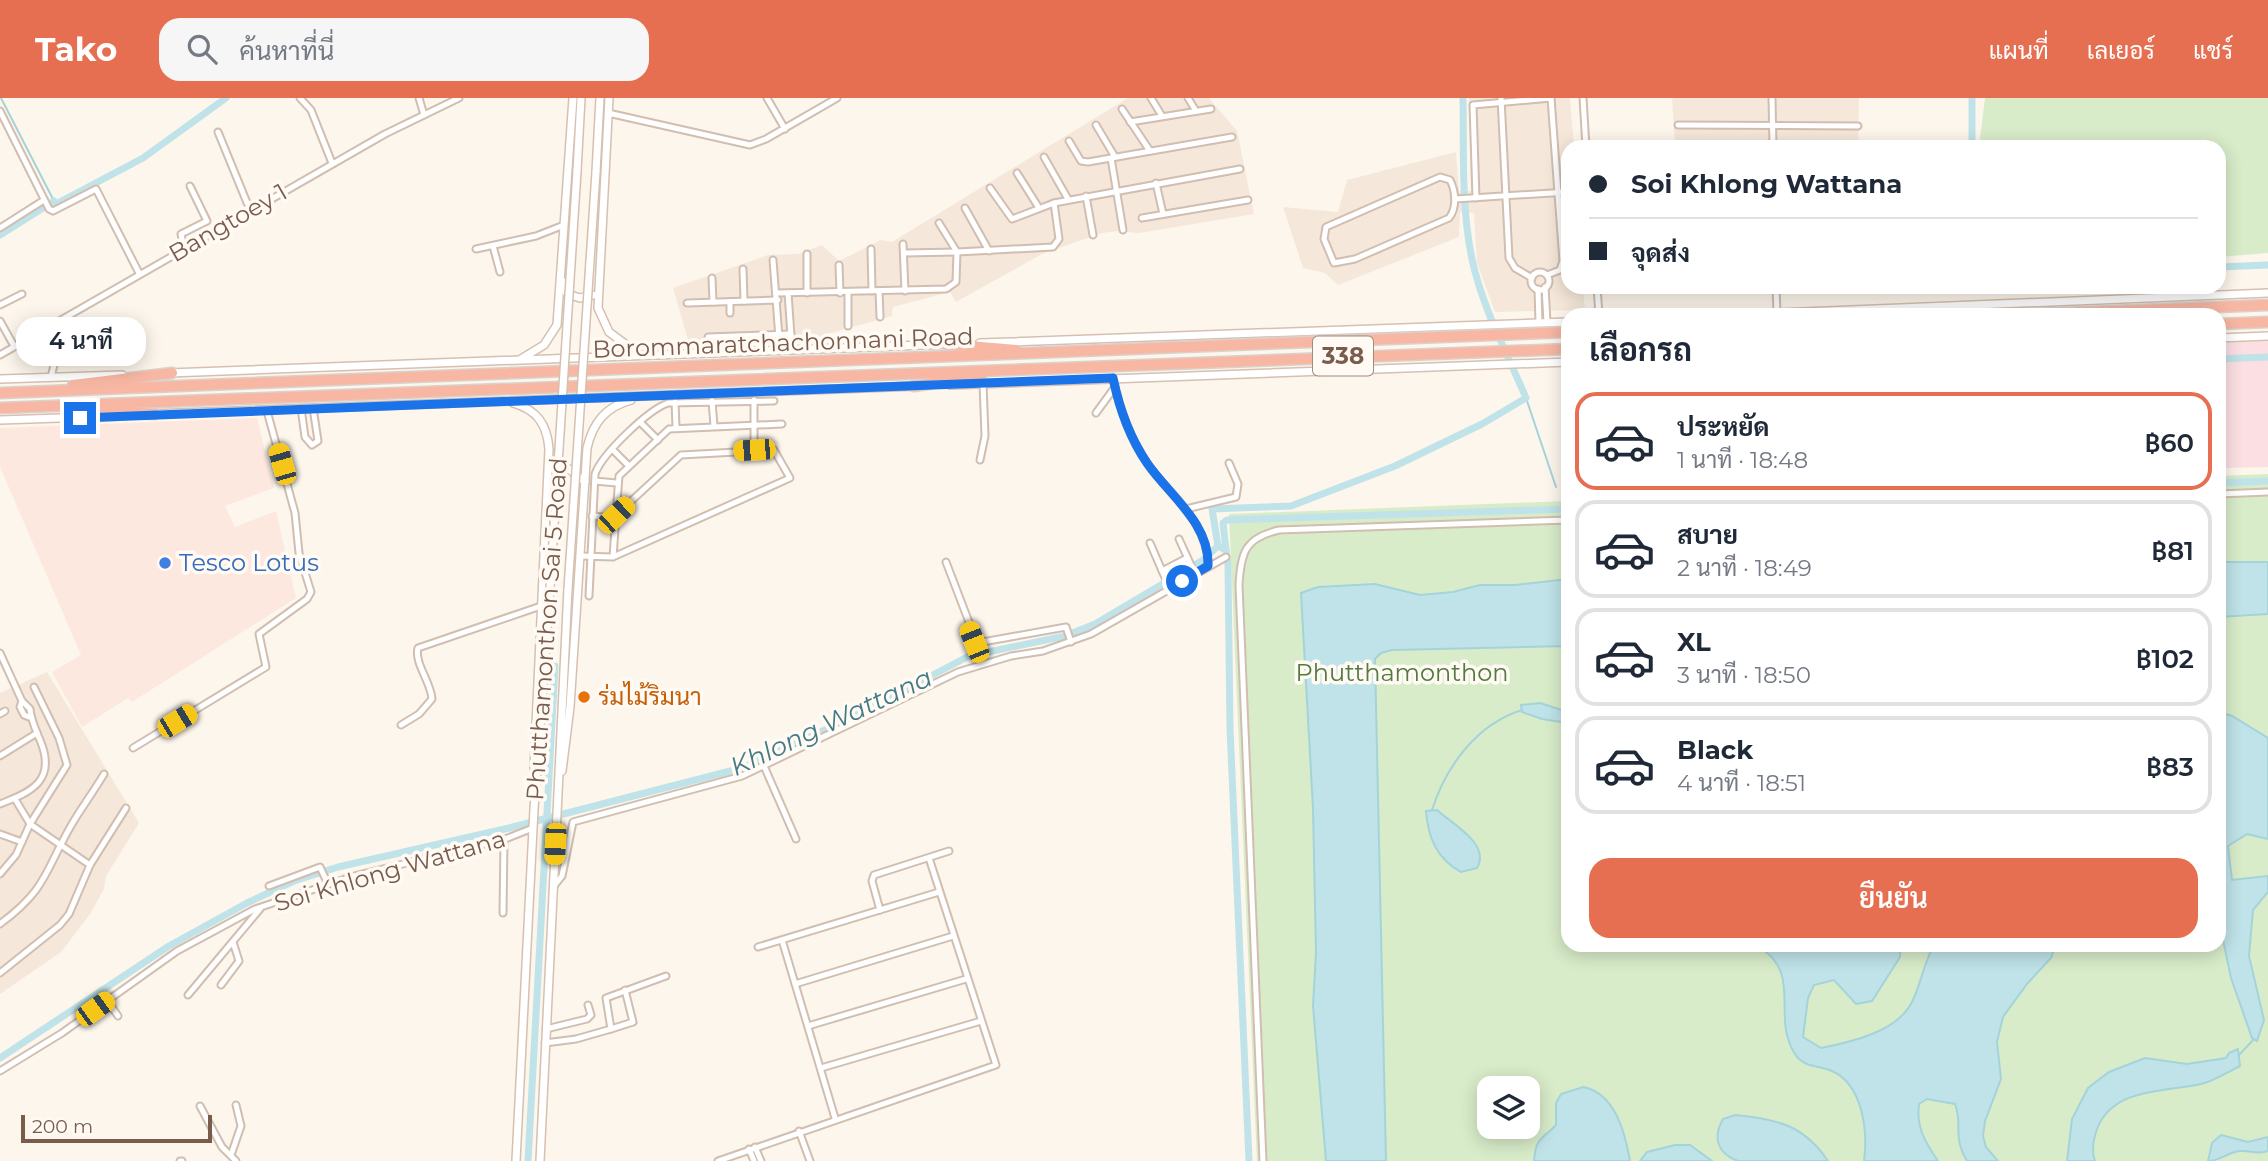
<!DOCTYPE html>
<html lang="th">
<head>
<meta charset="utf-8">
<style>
	:root { --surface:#fff; --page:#f6f6f7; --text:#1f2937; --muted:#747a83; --line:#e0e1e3; --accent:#e76f51 }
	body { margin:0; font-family:Montserrat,Sarabun,sans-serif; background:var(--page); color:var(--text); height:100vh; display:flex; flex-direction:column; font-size:26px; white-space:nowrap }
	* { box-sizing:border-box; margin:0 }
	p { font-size:23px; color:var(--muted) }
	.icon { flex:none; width:38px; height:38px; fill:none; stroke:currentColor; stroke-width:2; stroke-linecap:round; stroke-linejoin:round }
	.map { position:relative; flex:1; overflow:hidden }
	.drawer { position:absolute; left:1561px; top:210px; width:665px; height:644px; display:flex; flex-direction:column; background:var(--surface); border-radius:21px; box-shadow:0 4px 18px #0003 }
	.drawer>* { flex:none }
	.hud { position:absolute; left:1561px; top:42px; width:665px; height:154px; border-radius:21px; box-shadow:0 4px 18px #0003; display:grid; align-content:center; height:154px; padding:0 28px; background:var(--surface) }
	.fabs { position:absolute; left:1477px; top:978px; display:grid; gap:14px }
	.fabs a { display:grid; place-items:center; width:63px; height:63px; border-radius:14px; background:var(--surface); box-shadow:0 4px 18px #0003; font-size:35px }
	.scale { position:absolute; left:21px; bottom:18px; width:191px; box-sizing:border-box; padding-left:7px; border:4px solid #7a5c4d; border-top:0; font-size:19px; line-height:24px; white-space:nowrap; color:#7a5c4d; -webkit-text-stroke:5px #fffaf3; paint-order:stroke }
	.end { position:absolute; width:32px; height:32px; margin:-16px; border:9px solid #1a73e8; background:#fff; box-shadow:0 0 0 4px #fff }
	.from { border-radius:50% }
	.bubble { position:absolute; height:49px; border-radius:21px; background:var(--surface); box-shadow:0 4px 18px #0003; font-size:23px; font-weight:600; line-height:49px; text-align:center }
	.car { position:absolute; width:21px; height:42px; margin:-21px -10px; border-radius:9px; box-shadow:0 0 5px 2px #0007; background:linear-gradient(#f5c518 24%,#345 0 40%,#f5c518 0 76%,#345 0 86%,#f5c518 0) }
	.hud b { display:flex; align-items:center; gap:24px; height:66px; font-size:26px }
	.hud b+b { border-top:2px solid var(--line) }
	.hud i { width:18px; height:18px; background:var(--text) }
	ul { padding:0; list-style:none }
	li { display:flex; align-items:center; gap:21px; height:98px; margin:0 14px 10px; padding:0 14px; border:4px solid var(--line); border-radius:21px }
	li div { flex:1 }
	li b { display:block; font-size:26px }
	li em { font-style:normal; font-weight:600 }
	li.on { border-color:var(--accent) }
	li>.icon { width:63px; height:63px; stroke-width:1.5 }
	h2 { padding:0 28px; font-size:32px; line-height:84px }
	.action { display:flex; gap:14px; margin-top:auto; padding:14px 28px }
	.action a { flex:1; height:80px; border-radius:21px; background:var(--accent); color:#fff; font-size:28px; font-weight:600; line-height:80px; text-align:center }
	header { display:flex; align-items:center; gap:42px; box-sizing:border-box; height:98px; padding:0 35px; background:var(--accent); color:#fff }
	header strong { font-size:33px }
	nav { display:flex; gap:38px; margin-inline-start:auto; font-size:24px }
	.search { width:490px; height:63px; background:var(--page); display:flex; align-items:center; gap:18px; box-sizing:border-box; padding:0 24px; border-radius:21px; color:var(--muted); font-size:26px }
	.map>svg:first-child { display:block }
</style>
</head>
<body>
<header>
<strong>Tako</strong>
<div class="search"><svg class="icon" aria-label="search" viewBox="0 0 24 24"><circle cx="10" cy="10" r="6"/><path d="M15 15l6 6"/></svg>ค้นหาที่นี่</div>
<nav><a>แผนที่</a><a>เลเยอร์</a><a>แชร์</a></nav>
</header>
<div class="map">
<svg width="2268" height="1063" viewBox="0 0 2268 1063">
	<rect width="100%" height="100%" fill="#fdf6ec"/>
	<g fill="#f5e8da">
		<path d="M 1128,0 L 1209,0 L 1237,33 L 1254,116 L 1139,135 L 1118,133 L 1102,135 L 1042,156 L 956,204 L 950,194 L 893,209 L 892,218 L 806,242 L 689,245 L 673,190 L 768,157 L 798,156 L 822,147 L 839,163 L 881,142 L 892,144 Z"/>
		<path d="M 1469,0 L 1570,0 L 1574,49 L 1568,49 L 1568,189 L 1583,189 L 1585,212 L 1495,214 L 1477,165 L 1474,115 L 1460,114 L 1459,139 L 1338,187 L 1325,175 L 1303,170 L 1283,109 L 1338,114 L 1347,82 L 1456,54 L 1459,93 L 1471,93 Z"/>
		<path d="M 1672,0 L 1859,0 L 1858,49 L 1675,49 Z"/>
		<path d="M 47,574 L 139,725 L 106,778 L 104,791 L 90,816 L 61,854 L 0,896 L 0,595 Z"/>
	</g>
	<path fill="#fde8e0" d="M 257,320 L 274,390 L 225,408 L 235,429 L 276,413 L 296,500 L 132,604 L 128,600 L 82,629 L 52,574 L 81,557 L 0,369 L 0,330 Z"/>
	<path fill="#fbdfe3" d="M 2268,243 L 2268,369 L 2219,370 L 2219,245 Z"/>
	<g fill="#d8ecc9" fill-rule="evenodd">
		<path d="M 1985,0 L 2268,0 L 2268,155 L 2219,159 L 2219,49 L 1979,49 Z"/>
		<path d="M 2268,376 L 2268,1063 L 1257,1063 L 1229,416 L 1568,403 L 1568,847 L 2219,847 L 2219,378 ZM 1489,990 L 1528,990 L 1528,1029 L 1489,1029 Z"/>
	</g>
	<g fill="#bfe3e8" stroke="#a5d3da" stroke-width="2">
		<path d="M 2219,464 L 2268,464 L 2268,516 L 2219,519 Z"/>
		<path d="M 1568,481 L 1568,548 L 1392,552 L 1381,555 L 1375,561 L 1386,1063 L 1326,1063 L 1313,908 L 1316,855 L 1313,710 L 1301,495 L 1318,489 L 1375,486 L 1420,497 L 1453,494 L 1480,487 L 1515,487 Z"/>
		<path d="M 1540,605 L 1568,614 L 1568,625 L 1542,621 L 1522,614 L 1521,607 Z"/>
		<path d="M 2219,614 L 2232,618 L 2268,640 L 2268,741 L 2247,736 L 2228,748 L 2232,782 L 2268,778 L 2268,794 L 2253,812 L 2249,858 L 2264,922 L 2257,943 L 2252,940 L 2231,880 L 2219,823 Z"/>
		<path d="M 1437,712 C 1452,726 1491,746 1477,770 L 1461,774 C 1437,761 1428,740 1426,713 Z"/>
		<path d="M 1756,847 L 1900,847 L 1900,859 L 1872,903 L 1856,906 L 1834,882 L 1814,887 L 1808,900 L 1803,939 L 1821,950 C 1851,944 1897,934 1912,904 C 1921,886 1924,864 1934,847 L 2056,847 L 2051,860 L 2027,886 L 2003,919 L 1997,944 L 2001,981 L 1985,1023 L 1983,1038 L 1986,1049 L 1998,1063 L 1967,1063 C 1952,1038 1963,1026 1955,1006 L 1927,1001 L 1919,1006 C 1916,1029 1925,1044 1938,1063 L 1864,1063 C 1868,1033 1863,987 1832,973 C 1818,967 1804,970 1795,956 C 1770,917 1805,875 1756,847 Z"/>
		<path d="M 2238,951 L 2240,968 C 2228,974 2214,983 2201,986 C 2166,994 2113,989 2097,1031 C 2093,1042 2091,1052 2095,1063 L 2067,1063 L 2072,1021 L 2088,990 L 2109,974 L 2145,960 L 2187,966 L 2226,960 L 2229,955 Z"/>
		<path d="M 1583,989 C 1615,995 1625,1034 1630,1063 L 1534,1063 C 1536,1038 1542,1042 1556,1027 L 1556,1005 L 1561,996 Z"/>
		<path d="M 1735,1017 C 1777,1021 1804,1027 1828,1063 L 1738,1063 C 1718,1056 1712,1040 1723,1021 Z"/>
		<path d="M 2221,1037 L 2248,1044 L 2268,1039 L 2268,1053 C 2258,1057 2250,1052 2240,1053 C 2228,1054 2220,1063 2208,1063 L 2212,1045 Z"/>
		<path d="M 1675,1047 L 1690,1047 L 1712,1063 L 1640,1063 L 1647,1054 Z"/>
	</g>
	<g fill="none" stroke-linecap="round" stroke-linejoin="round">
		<g stroke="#a5d3da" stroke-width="2">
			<path d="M 1,0 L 54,103"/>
			<path d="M 1526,300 L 1556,389"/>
			<path d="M 1432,712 C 1446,668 1477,626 1522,612"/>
			<path d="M 2239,957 L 2254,941"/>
		</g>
		<g stroke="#bfe3e8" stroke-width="7">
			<path d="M 1972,49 L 1972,0"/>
			<path d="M 0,137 L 54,103 L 56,106 L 143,60 L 226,0"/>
			<path d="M 2219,169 L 2268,167"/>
			<path d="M 2219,261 L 2268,259"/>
			<path d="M 2219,385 L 2268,383"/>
			<path d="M 1218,448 L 1226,452 L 1228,467 L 1230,630 L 1249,1063"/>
			<path d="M 1226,452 L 1223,425 L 1227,422 L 1568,411"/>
			<path d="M 0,960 L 169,848 L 247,805 L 294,783 L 338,769 L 509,730 L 742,670 L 851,620 L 969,558 L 1065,538 L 1095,526 L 1203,462 L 1218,448 L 1212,411 L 1291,408 L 1395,368 L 1482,326 L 1526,300 C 1507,255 1482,209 1472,161 C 1461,109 1464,53 1463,0"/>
			<path d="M 528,1063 L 555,568"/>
		</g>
		<g stroke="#d1beb0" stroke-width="9">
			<g id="street">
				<path d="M 300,0 L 311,12 L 332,65"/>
				<path d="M 419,0 L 424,17"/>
				<path d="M 767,0 L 785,31"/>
				<path d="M 1151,0 L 1162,18"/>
				<path d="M 1188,0 L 1196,13"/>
				<path d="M 1501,0 L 1509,160 L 1515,170 L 1532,180"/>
				<path d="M 1583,0 L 1586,49"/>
				<path d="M 1772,0 L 1773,49"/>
				<path d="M 1122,11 L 1150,53"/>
				<path d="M 0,13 L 49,111 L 53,113 L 96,91 L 139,175"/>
				<path d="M 608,15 L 750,47 L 766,41 L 837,0"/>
				<path d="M 1130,24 L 1211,11"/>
				<path d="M 1096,27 L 1115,59"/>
				<path d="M 1678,27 L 1858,28"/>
				<path d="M 218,34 L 250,112"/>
				<path d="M 1069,43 L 1081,63 L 1088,64 L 1232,39"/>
				<path d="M 1044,59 L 1068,101"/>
				<path d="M 1111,60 L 1123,132"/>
				<path d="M 1017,75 L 1039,110"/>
				<path d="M 1440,79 L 1450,82 C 1456,94 1457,110 1449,120 L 1355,161 L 1334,165 L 1324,141 L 1326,129 Z"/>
				<path d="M 1156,85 L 1163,116"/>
				<path d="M 990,90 L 1012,121 L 1054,105"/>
				<path d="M 1086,98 L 1093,137"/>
				<path d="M 1476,100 L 1473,7 L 1551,0"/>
				<path d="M 1455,101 L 1568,94"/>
				<path d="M 965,110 L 989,153"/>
				<path d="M 1142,120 L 1248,102"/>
				<path d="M 939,125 L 957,154"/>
				<path d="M 0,130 L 44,102"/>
				<path d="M 903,146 L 905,193"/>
				<path d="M 493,148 L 500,174"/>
				<path d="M 184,150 L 181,136 L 207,123 L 190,88"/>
				<path d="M 476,151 L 536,138 L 564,127"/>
				<path d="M 871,151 L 872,193"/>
				<path d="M 904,155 L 957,154"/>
				<path d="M 807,156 L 807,195"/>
				<path d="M 773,162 L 780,253"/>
				<path d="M 839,167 L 840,195"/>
				<path d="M 743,171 L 744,203"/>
				<circle cx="1540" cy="183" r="9"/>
				<path d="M 1547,177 L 1560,172 L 1563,163 L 1551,0"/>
				<path d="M 712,180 L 713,204"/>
				<path d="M 1545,189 L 1547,224"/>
				<path d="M 1597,189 L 1599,217"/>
				<path d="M 1776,189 L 1777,215"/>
				<path d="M 1538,191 L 1539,225"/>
				<path d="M 879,193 L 880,219"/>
				<path d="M 848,194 L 848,228"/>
				<path d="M 777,195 L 946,191 L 956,184 L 957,154 L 1053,149 L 1059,141 L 1054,105 L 1240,71"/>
				<path d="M 788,195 L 792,252"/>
				<path d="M 730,204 L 730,215"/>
				<path d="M 687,205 L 778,202"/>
				<path d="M 0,207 L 22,196"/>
				<path d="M 0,223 L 14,248"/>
				<path d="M 708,239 L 791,236"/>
				<path d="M 0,257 L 385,36 L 459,0"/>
				<path d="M 51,279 L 60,243 L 54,225"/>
				<path d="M 1113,280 C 1119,309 1130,340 1147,365 C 1169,397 1209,424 1208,468"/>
				<path d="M 712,303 L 714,328"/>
				<path d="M 675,304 L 676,329"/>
				<path d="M 301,310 L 305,339 L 312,347 L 318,343 L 313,310"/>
				<path d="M 1096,315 L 1115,289"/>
				<path d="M 640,324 L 658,342"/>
				<path d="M 613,352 L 628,367"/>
				<path d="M 754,352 L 754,302"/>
				<path d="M 980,362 L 985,338 L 983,285"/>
				<path d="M 595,383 L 616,385"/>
				<path d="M 2219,396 L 2268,394"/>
				<path d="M 1186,411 L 1236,399 L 1238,386 L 1229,365"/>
				<path d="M 616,417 L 619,378 L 669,331 L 782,326"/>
				<path d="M 592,418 L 615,420"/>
				<path d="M 1179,441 L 1195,476"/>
				<path d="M 1150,445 L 1170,491"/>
				<path d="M 580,458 L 613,459 L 790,380 L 774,352 L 681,357 L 616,417 L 613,459"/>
				<path d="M 946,464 L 977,545 L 1066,529 L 1071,544"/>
				<path d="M 1162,473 L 1187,460"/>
				<path d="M 589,498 L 595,376 C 602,356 648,312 668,305 L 774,303"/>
				<path d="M 0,555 L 22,603 L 30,611 C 31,622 35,630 40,642 C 57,682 32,694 0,706"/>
				<path d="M 22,603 L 20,609 L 24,617 L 29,619"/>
				<path d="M 0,616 L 5,613"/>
				<path d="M 401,627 L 419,616 L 432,601 C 431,584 414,565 418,550 L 541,508"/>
				<path d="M 133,650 L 266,569 L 259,536 L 307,501 L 311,494 L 299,455 L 295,415 L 267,313"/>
				<path d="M 0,658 L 37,635"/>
				<path d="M 764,668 L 796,741"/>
				<path d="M 15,701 L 30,726 L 90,767"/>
				<path d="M 0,736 L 22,744"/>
				<path d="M 0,776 L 16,757 L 30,726 L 67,667 L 59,640 L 34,589"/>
				<path d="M 269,788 L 320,769 L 328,786"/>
				<path d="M 554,788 L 562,778 L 573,724 L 742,678 L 958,574 L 1011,558 L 1043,553 L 1091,536 L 1226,459"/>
				<path d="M 880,812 L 872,783 L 874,777 L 949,753"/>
				<path d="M 503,815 L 504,742"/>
				<path d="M 0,826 C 48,790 44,774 72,726 C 82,709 94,693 104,676"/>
				<path d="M 782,842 L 835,1020"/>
				<path d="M 758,849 L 939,794"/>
				<path d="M 0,875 L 60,827 L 69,816 L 90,767 L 126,710"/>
				<path d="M 795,886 L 953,838"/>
				<path d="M 221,887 L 239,863 L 233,844"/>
				<path d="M 188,897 L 260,811"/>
				<path d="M 107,902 L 118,918"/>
				<path d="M 808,928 L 966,881"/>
				<path d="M 546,931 L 587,921 L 591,917 L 588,907"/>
				<path d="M 611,931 L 633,924 L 625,892"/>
				<path d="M 545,945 L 576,941 L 611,931 L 606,900 L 666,878"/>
				<path d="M 821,970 L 981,923"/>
				<path d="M 0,973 L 62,935 L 177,853 L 255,811 L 354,778 L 505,741 L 533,730"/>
				<path d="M 200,1008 L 222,1049 L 236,1063"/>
				<path d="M 799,1033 L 810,1063"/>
				<path d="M 755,1049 L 761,1063"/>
				<path d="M 749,1051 L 754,1063"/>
				<path d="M 231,1057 L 241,1028 L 236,1007"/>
				<path d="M 180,1063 L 182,1063"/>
				<path d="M 718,1063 L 996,967 L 929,760"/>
				<path d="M 1263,1063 L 1239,487 C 1241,454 1245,440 1279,432 L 1568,422"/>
			</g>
		</g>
		<g stroke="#d6c0b0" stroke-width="10">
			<g id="secondary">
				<path d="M 609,0 L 598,210 L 609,234 L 640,257"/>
				<path d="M 577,73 L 581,0"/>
				<path d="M 596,74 L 600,0"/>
				<path d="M 562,183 L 567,196 L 580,200 L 593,197"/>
				<path d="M 1732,217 L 2268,195"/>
				<path d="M 2219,240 L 2268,238"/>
				<path d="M 980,245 L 1568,224"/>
				<path d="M 521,261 L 544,247 L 557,227 L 573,0"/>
				<path d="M 169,275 L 951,246"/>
				<path d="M 0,281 L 122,277"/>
				<path d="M 950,287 L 1568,264"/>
				<path d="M 513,305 C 537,312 547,326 549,351 L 534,670"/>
				<path d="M 152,316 L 917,288"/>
				<path d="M 0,322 L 119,318"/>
				<path d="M 555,374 L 569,371 L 585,384"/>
				<path d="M 562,673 L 570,609 L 587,350 C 593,325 605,309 631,302"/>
				<path d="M 516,1063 L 534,711 L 550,490"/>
				<path d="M 540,1063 L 568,491"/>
			</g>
		</g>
		<g stroke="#dad1cd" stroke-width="13">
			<g id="highway">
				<path d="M 2011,217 L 2268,207"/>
				<path d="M 2219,226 L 2268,224"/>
				<path d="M 946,246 L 1016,252"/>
				<path d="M 73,287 L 172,275"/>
				<path d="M 914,288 L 981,278"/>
				<path d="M 0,295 L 1568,234"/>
				<path d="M 0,310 L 1568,251"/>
				<path d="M 79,312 L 155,316"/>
			</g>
		</g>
		<use href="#street" stroke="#fff" stroke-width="5"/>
		<use href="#secondary" stroke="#fff" stroke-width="7"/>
		<use href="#highway" stroke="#f7b7a3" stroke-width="10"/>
		<g stroke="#d6c0b0" stroke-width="10" stroke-linecap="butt">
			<g id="secondary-bridge">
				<path d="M 550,490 L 577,73"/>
				<path d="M 568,491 L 596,74"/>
			</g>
		</g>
		<use href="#secondary-bridge" stroke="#fff" stroke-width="7"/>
	</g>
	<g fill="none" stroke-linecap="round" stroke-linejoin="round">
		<path stroke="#1a73e8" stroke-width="9" d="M 80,320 L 1113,280 C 1119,309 1130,340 1147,365 C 1168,396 1210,425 1208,468 L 1182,483"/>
	</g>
	<circle fill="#3f7fe0" stroke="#fffaf3" stroke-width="2.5" cx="165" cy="465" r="7"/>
	<circle fill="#e8710a" stroke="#fffaf3" stroke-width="2.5" cx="584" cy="599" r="7"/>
	<g text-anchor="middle" stroke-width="7" stroke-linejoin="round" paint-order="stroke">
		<rect fill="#fffaf3" stroke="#a28b7f" stroke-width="2" x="1313" y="238.5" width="60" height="39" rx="5"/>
		<g font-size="23" font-weight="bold" fill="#7a5c4d">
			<text x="1343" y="266">338</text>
		</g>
		<g font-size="24" fill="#7a5c4d" stroke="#fffaf3">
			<text transform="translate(228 125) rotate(-30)" y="8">Bangtoey 1</text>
			<text transform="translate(783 245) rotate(-2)" y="8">Borommaratchachonnani Road</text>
			<text transform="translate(547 531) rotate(-86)" y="8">Phutthamonthon Sai 5 Road</text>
			<text transform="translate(390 773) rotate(-16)" y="8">Soi Khlong Wattana</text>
		</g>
		<g font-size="24" fill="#366cbe" stroke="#fffaf3" text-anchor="start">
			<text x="179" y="473">Tesco Lotus</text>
		</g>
		<g font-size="24" fill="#537a41" stroke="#fffaf3">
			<text x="1402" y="583">Phutthamonthon</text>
		</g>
		<g font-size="24" fill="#c56008" stroke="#fffaf3" text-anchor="start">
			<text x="598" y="607">ร่มไม้ริมนา</text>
		</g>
		<g font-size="26" font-style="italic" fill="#437c86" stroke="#fffaf3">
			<text transform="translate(831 624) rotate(-25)" y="9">Khlong Wattana</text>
		</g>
	</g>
</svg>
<div class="fabs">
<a><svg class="icon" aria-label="layers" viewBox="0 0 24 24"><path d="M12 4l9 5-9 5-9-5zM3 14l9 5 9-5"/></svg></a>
</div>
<div class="scale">200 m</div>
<i class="end from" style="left:1182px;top:483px"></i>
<i class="end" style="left:80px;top:320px"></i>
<div class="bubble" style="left:16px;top:219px;width:130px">4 นาที</div>
<i class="car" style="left:754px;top:352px;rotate:267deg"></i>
<i class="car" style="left:282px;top:366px;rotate:344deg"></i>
<i class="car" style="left:616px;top:417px;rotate:46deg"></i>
<i class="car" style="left:974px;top:544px;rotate:338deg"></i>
<i class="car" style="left:177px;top:623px;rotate:59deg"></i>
<i class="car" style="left:555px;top:746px;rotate:183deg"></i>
<i class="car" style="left:95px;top:911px;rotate:54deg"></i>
<div class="hud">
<b><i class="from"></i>Soi Khlong Wattana</b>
<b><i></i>จุดส่ง</b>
</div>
<section class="drawer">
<h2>เลือกรถ</h2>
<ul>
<li class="on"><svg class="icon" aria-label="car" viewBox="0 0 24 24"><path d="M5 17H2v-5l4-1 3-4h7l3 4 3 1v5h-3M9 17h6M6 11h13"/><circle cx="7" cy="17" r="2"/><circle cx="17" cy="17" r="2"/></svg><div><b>ประหยัด</b><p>1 นาที · 18:48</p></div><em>฿60</em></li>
<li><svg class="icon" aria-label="car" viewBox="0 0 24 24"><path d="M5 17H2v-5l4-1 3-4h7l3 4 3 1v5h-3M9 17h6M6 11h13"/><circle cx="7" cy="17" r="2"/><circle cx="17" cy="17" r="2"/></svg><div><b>สบาย</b><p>2 นาที · 18:49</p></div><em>฿81</em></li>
<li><svg class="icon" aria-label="car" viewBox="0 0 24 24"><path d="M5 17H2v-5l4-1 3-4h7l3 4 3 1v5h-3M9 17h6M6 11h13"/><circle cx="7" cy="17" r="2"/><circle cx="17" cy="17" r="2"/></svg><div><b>XL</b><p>3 นาที · 18:50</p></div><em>฿102</em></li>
<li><svg class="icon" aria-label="car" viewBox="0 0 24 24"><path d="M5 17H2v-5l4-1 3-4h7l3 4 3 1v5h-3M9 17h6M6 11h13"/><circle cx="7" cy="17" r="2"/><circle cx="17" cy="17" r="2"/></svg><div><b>Black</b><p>4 นาที · 18:51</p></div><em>฿83</em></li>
</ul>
<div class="action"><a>ยืนยัน</a></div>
</section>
</div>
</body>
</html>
